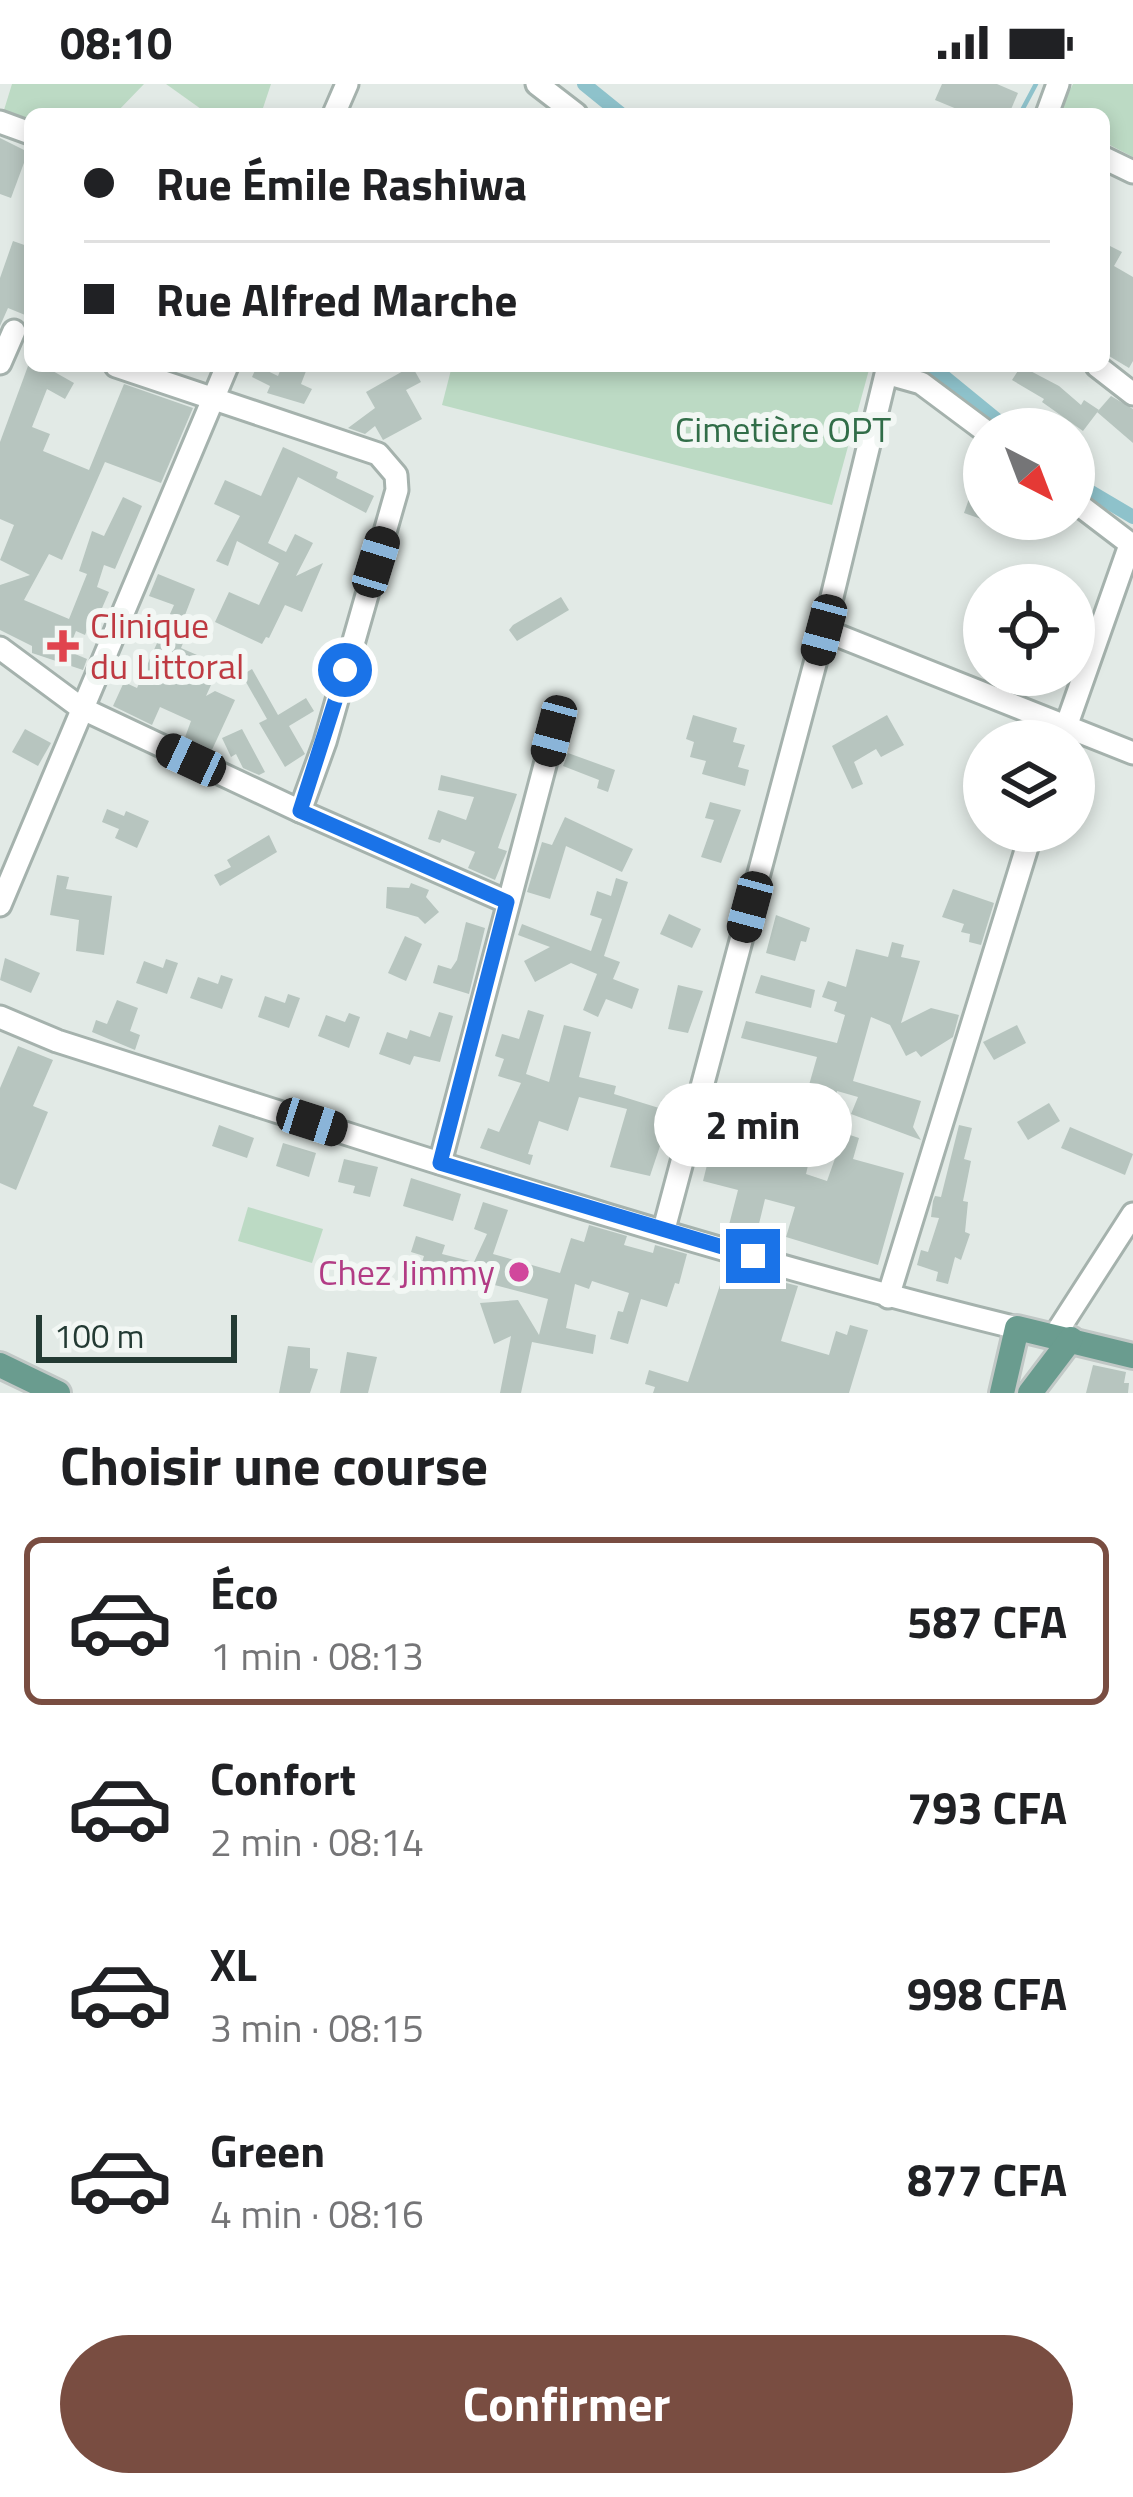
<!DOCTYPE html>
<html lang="fr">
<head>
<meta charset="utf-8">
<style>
	:root { --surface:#fff; --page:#f6f6f6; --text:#202124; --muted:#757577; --line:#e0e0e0; --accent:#794d41 }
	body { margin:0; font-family:"Titillium Web",sans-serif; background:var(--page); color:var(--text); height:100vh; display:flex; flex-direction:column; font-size:45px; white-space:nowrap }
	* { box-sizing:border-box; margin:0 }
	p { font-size:39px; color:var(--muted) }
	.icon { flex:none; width:66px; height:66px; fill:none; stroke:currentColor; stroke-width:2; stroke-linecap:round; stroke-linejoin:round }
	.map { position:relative; height:1309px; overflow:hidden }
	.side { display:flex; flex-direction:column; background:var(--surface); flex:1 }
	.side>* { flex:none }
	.guide { position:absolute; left:24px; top:24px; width:1086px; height:264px; border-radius:18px; box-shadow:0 6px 18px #0003; display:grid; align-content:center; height:264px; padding:0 60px; background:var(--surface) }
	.needle { width:78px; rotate:138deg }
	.controls { position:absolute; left:963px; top:324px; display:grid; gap:24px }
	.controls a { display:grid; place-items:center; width:132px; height:132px; border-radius:50%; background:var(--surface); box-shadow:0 6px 18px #0003; font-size:60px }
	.scale { position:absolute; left:36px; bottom:30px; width:201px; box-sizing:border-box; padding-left:12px; border:6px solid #233a33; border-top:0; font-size:33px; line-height:42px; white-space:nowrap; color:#233a33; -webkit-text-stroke:9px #f2f7f4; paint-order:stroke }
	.end { position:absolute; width:54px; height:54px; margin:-27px; border:15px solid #1a73e8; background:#fff; box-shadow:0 0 0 6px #fff }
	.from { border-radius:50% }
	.bubble { position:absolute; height:84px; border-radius:42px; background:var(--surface); box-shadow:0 6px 18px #0003; font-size:39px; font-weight:700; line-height:84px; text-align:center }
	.car { position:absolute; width:36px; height:72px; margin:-36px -18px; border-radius:15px; box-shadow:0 0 9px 3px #0007; background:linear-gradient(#222 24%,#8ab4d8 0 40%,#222 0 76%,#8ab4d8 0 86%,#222 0) }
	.guide b { display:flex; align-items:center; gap:42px; height:114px; font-size:45px }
	.guide b+b { border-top:3px solid var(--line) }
	.guide i { width:30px; height:30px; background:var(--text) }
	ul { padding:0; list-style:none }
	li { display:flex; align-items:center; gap:36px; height:168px; margin:0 24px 18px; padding:0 36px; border:6px solid transparent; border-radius:18px }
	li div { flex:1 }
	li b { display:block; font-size:45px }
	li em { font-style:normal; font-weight:700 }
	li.selected { border-color:var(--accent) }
	li>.icon { width:108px; height:108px; stroke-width:1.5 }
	h2 { padding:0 60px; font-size:54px; line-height:144px }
	.action { display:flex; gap:24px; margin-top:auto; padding:24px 60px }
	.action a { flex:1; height:138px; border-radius:72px; background:var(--accent); color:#fff; font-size:48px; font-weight:700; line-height:138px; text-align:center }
	.status { display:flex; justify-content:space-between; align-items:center; height:84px; padding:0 60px; background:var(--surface); direction:ltr }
	.status svg { height:33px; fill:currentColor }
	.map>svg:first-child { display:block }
</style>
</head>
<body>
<div class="status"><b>08:10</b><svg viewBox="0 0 49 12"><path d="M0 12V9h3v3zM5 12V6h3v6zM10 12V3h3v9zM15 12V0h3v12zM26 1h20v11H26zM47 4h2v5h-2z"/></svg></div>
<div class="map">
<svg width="1133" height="1309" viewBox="0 0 1133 1309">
	<rect width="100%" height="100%" fill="#e2eae6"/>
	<g fill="#bcdac4">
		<path d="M 12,0 L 144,0 L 115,30 L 30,30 L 30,35 L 4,26 Z"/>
		<path d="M 166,0 L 271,0 L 261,30 L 208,30 Z"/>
		<path d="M 1073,0 L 1133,0 L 1133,73 L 1104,58 L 1104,30 L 1058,30 Z"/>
		<path d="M 452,282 L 870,282 L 832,421 L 442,321 Z"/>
		<path d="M 248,1123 L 323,1145 L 312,1179 L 238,1157 Z"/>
	</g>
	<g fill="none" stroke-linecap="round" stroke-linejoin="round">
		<path stroke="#8ec2cb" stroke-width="4.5" d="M 1020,30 L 1036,0"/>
		<g stroke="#8ec2cb" stroke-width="14">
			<path d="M 584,0 L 621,30"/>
			<path d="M 931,282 L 1008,345"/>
			<path d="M 1074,398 L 1133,433"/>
		</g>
	</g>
	<g fill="#b7c5bf">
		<path d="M 942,0 L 997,0 L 1018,9 L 1009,30 L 969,30 L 935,16 Z"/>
		<path d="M 0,54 L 28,68 L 11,114 L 0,110 Z"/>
		<path d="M 13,157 L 30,163 L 30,233 L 8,224 L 0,242 L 0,194 Z"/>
		<path d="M 1104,159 L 1122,168 L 1114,182 L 1133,193 L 1133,277 L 1129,284 L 1104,269 Z"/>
		<path d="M 28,282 L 44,282 L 74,299 L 65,315 L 47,305 L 32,343 L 50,350 L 43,367 L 89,386 L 124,300 L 193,324 L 161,399 L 105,378 L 62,476 L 49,470 L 24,516 L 69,535 L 87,490 L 79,487 L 92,447 L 104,452 L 123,413 L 142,422 L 115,485 L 104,481 L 97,503 L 109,508 L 96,538 L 91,536 L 85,551 L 76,547 L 68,567 L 87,575 L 83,586 L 32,569 L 32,562 L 0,546 L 0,501 L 30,491 L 0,476 L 14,441 L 0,435 L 0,358 Z"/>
		<path d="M 257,282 L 278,292 L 282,282 L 308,282 L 301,300 L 312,305 L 304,320 L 267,309 L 270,302 L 252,293 Z"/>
		<path d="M 412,282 L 421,298 L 406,306 L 422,335 L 383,356 L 375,342 L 365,350 L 348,344 L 375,324 L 366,308 Z"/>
		<path d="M 1021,282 L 1059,302 L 1081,321 L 1084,316 L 1099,326 L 1083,347 L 1042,318 L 1044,315 L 1012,296 Z"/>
		<path d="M 1111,312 L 1133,325 L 1133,359 L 1097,328 Z"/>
		<path d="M 283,363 L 338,388 L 336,394 L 374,412 L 366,429 L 298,393 L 268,459 L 286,468 L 295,450 L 313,459 L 296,492 L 323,479 L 302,528 L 285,521 L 269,554 L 266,553 L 262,560 L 215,538 L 229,508 L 259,521 L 279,479 L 237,457 L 228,482 L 216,477 L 240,432 L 214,420 L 225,396 L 261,412 Z"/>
		<path d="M 972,370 L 984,374 L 984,436 L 964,429 L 977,392 L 967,389 Z"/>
		<path d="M 158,490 L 195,505 L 180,544 L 188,547 L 181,564 L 220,581 L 206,612 L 215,607 L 235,616 L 211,668 L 184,656 L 191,637 L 160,623 L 152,641 L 113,622 L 124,598 L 137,604 L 174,521 L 149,512 Z"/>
		<path d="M 561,513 L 569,526 L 517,557 L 509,546 L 513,541 Z"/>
		<path d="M 252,585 L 278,631 L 306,614 L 314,627 L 289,642 L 305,670 L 285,683 L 259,639 L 267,635 L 242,591 Z"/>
		<path d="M 693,631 L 737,644 L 733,658 L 745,661 L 738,683 L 749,686 L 745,702 L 702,690 L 706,677 L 690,673 L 694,658 L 686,655 Z"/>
		<path d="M 887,631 L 904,661 L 881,673 L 876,665 L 854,678 L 863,700 L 852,705 L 832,662 Z"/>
		<path d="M 25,645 L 51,659 L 38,682 L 12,668 Z"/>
		<path d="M 242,645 L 265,688 L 259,691 L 243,684 L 236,670 L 231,673 L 222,654 Z"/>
		<path d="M 568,669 L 615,686 L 608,708 L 597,704 L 599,696 L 563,682 Z"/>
		<path d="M 441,691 L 517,710 L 498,764 L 507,767 L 495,796 L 468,784 L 475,768 L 442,755 L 440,759 L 428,755 L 438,726 L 466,736 L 474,713 L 438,706 Z"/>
		<path d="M 710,718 L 741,726 L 721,779 L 701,773 L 714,736 L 705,734 Z"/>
		<path d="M 107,725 L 124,732 L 126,727 L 149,737 L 137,764 L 115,754 L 119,745 L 102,738 Z"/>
		<path d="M 565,733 L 633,765 L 622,788 L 566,762 L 550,815 L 527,808 L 542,758 L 552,761 Z"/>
		<path d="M 269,751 L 277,768 L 220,802 L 214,791 L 231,783 L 227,776 Z"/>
		<path d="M 57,791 L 69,793 L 66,805 L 112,812 L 104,871 L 76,867 L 79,836 L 50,831 Z"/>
		<path d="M 616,794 L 628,798 L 604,872 L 620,878 L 613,895 L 639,905 L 632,925 L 606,915 L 598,933 L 583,926 L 597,890 L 571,879 L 535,898 L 524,877 L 550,863 L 518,851 L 522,840 L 591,867 L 602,835 L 590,831 L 597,807 L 611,812 Z"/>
		<path d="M 411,799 L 429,806 L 426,813 L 439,828 L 425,840 L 418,833 L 386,824 L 387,803 L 409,804 Z"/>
		<path d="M 953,805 L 994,819 L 981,861 L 969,858 L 970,850 L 961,848 L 964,840 L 942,833 Z"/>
		<path d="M 669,830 L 701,845 L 692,864 L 660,850 Z"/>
		<path d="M 776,831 L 810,844 L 806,858 L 801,857 L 795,877 L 766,869 Z"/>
		<path d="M 466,838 L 485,844 L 469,910 L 433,899 L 438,881 L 451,885 L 457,876 Z"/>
		<path d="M 405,852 L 422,860 L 406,897 L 388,889 Z"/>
		<path d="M 892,858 L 904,861 L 901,873 L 920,877 L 901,939 L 931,924 L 959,931 L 953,953 L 921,973 L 916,967 L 906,972 L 890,941 L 871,933 L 853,997 L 921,1017 L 913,1043 L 921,1056 L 851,1030 L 858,1013 L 837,1007 L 835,1016 L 807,1008 L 817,973 L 741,954 L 746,937 L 837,959 L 845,931 L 834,927 L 837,918 L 822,913 L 828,897 L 846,903 L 856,865 L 888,873 Z"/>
		<path d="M 5,874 L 40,889 L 31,909 L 0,896 Z"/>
		<path d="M 166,875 L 178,879 L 167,910 L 136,899 L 144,877 L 163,884 Z"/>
		<path d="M 221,891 L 233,895 L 222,925 L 190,914 L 198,893 L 218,900 Z"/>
		<path d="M 761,891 L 815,906 L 811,924 L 755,909 Z"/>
		<path d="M 678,901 L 703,907 L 688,949 L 668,945 Z"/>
		<path d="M 288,910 L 300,914 L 289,944 L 258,933 L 265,912 L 285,919 Z"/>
		<path d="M 117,916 L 138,924 L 130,947 L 140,951 L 135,966 L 92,948 L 96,936 L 107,940 Z"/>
		<path d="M 528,926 L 544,931 L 526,990 L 549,998 L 564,941 L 591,948 L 579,993 L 616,1002 L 614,1010 L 659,1024 L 662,1016 L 674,1020 L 650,1092 L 610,1083 L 627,1025 L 579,1013 L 568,1047 L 539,1037 L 528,1070 L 533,1071 L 530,1081 L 480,1064 L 488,1044 L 499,1048 L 521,999 L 498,992 L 504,975 L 495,972 L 502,950 L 519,955 Z"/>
		<path d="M 439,928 L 453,932 L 440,978 L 414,972 L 410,981 L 379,970 L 387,948 L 407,955 L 410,946 L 430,953 Z"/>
		<path d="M 349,929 L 360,933 L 349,964 L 318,952 L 326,931 L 345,938 Z"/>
		<path d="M 1017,941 L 1026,959 L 994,976 L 983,958 Z"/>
		<path d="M 18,962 L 53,976 L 33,1022 L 48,1028 L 16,1106 L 0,1099 L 0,1004 Z"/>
		<path d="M 1049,1019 L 1060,1037 L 1028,1056 L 1017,1038 Z"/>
		<path d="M 219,1041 L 254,1054 L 247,1074 L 212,1062 Z"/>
		<path d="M 717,1041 L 812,1064 L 806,1090 L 827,1097 L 844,1049 L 859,1054 L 853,1075 L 904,1089 L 878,1181 L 786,1153 L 795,1123 L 765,1115 L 757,1148 L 729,1141 L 738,1106 L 703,1097 Z"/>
		<path d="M 959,1041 L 972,1044 L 964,1075 L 971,1077 L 963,1117 L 968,1118 L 965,1148 L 970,1150 L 961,1176 L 955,1173 L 948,1200 L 936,1197 L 938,1188 L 917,1181 L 921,1166 L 928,1168 L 939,1134 L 931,1133 L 933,1117 L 935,1112 L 941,1113 Z"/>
		<path d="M 1070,1043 L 1133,1070 L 1125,1091 L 1061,1064 Z"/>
		<path d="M 283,1059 L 316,1069 L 309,1093 L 276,1082 Z"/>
		<path d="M 344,1075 L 378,1083 L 370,1113 L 353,1109 L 355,1102 L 338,1098 Z"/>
		<path d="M 411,1094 L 461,1110 L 453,1137 L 403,1122 Z"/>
		<path d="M 483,1118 L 508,1126 L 493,1170 L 560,1189 L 571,1154 L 584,1158 L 589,1141 L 627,1152 L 624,1161 L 653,1169 L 655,1161 L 687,1170 L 679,1200 L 675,1199 L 667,1223 L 641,1215 L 628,1260 L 610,1255 L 618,1227 L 623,1228 L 629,1209 L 592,1197 L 589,1205 L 575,1200 L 566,1244 L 596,1251 L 593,1270 L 532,1258 L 521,1309 L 500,1309 L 511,1252 L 494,1260 L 480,1219 L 518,1216 L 539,1251 L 548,1215 L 452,1190 L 453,1186 L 422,1178 L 424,1172 L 411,1168 L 416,1152 L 445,1161 L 442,1170 L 474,1178 L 487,1150 L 474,1145 Z"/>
		<path d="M 724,1189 L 769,1203 L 771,1195 L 798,1202 L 781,1257 L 829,1271 L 836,1247 L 847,1251 L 850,1241 L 868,1246 L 849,1309 L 653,1309 L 655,1303 L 645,1300 L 649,1286 L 688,1298 Z"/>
		<path d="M 288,1262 L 310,1264 L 310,1284 L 318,1285 L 310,1309 L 279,1309 Z"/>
		<path d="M 347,1268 L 377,1273 L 368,1309 L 340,1309 Z"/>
		<path d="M 1093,1281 L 1126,1288 L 1124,1299 L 1129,1299 L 1128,1309 L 1086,1309 Z"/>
	</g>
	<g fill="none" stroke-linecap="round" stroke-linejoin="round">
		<g stroke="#a5b2ad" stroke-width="27">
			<g id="minor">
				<path d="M 537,0 L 576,30"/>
				<path d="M 334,30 L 347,0"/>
				<path d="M 1047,30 L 1058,0"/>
				<path d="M 0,38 L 30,49"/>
				<path d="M 1104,74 L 1133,88"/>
				<path d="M 0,279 L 14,247"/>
				<path d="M 116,282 L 378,370 L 396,391 L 397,406 L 325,658 L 300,727"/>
				<path d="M 1097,282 L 1133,310"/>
				<path d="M 889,290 L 921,299 L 984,346"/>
				<path d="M 1074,417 L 1133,462"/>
				<path d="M 824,546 L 1133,669"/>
				<path d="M 0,564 L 81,624 L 300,727 L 507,818"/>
				<path d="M 1061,657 L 1130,461"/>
				<path d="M 0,821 L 227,282"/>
				<path d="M 0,933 L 57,957 C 374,1058 693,1165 1017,1244"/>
				<path d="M 440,1079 L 554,647"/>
				<path d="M 664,1145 L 824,546 L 888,282"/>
				<path d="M 888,1213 L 1032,747"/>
				<path d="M 1055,1251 L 1133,1130"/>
			</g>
		</g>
		<g stroke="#c1c8c6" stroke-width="30">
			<g id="major">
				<path d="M 0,1281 L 58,1309"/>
				<path d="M 1002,1309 L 1017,1244 L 1133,1272"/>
				<path d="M 1030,1309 L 1071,1255"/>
			</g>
		</g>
		<use href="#minor" stroke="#fff" stroke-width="21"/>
		<use href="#major" stroke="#6a9c8f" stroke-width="24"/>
	</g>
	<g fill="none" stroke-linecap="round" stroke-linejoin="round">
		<path stroke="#1a73e8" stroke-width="15" d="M 345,586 L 300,727 L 507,818 L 440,1079 L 753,1172"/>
	</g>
	<path fill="#e0444e" stroke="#f2f7f4" stroke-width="4.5" d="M57 544h12v12h12v12h-12v12h-12v-12h-12v-12h12z"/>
	<circle fill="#d1479c" stroke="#f2f7f4" stroke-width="4.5" cx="519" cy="1188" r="12"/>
	<g text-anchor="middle" stroke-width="12" stroke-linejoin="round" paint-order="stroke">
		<g font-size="36" fill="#316d48" stroke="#f2f7f4">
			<text x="783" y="358">Cimetière OPT</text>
		</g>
		<g font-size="36" fill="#be3a42" stroke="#f2f7f4" text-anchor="start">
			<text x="90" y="554">Clinique<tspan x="90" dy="41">du Littoral</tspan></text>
		</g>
		<g font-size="36" fill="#b23c85" stroke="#f2f7f4" text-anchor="end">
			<text x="495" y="1201">Chez Jimmy</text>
		</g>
	</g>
</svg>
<div class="controls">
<a><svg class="needle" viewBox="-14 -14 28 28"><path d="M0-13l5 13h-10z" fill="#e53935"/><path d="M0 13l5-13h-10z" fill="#757577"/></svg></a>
<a><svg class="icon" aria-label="locate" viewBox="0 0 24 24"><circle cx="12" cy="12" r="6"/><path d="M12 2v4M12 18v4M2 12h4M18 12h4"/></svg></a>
<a><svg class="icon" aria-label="layers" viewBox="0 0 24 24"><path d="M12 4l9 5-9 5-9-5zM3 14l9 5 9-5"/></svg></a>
</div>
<div class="scale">100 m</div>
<i class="end from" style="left:345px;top:586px"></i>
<i class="end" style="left:753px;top:1172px"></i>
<div class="bubble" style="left:654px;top:999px;width:198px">2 min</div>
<i class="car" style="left:376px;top:478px;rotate:17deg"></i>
<i class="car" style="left:824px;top:546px;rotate:195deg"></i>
<i class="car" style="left:554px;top:647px;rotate:195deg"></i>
<i class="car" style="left:191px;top:676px;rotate:295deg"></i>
<i class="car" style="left:750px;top:823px;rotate:195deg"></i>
<i class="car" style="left:312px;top:1038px;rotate:108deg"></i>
<div class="guide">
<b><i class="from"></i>Rue Émile Rashiwa</b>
<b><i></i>Rue Alfred Marche</b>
</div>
</div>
<section class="side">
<h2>Choisir une course</h2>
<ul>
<li class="selected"><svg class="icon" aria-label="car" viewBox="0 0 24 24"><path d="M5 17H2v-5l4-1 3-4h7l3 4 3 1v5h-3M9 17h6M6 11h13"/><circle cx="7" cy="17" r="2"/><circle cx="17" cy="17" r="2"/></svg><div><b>Éco</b><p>1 min · 08:13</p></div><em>587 CFA</em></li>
<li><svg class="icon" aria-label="car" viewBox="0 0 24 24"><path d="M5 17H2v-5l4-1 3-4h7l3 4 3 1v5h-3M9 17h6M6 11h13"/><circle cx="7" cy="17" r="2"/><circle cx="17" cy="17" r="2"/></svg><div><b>Confort</b><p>2 min · 08:14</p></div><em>793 CFA</em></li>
<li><svg class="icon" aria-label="car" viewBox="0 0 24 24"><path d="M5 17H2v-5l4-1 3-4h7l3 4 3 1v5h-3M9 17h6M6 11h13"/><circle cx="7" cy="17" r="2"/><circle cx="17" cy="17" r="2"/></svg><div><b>XL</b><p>3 min · 08:15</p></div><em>998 CFA</em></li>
<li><svg class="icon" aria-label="car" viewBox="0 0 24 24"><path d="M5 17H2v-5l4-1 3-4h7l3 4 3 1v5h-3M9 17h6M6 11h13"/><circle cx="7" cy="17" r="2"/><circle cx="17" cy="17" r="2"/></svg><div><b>Green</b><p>4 min · 08:16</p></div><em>877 CFA</em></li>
</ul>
<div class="action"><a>Confirmer</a></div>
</section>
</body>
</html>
